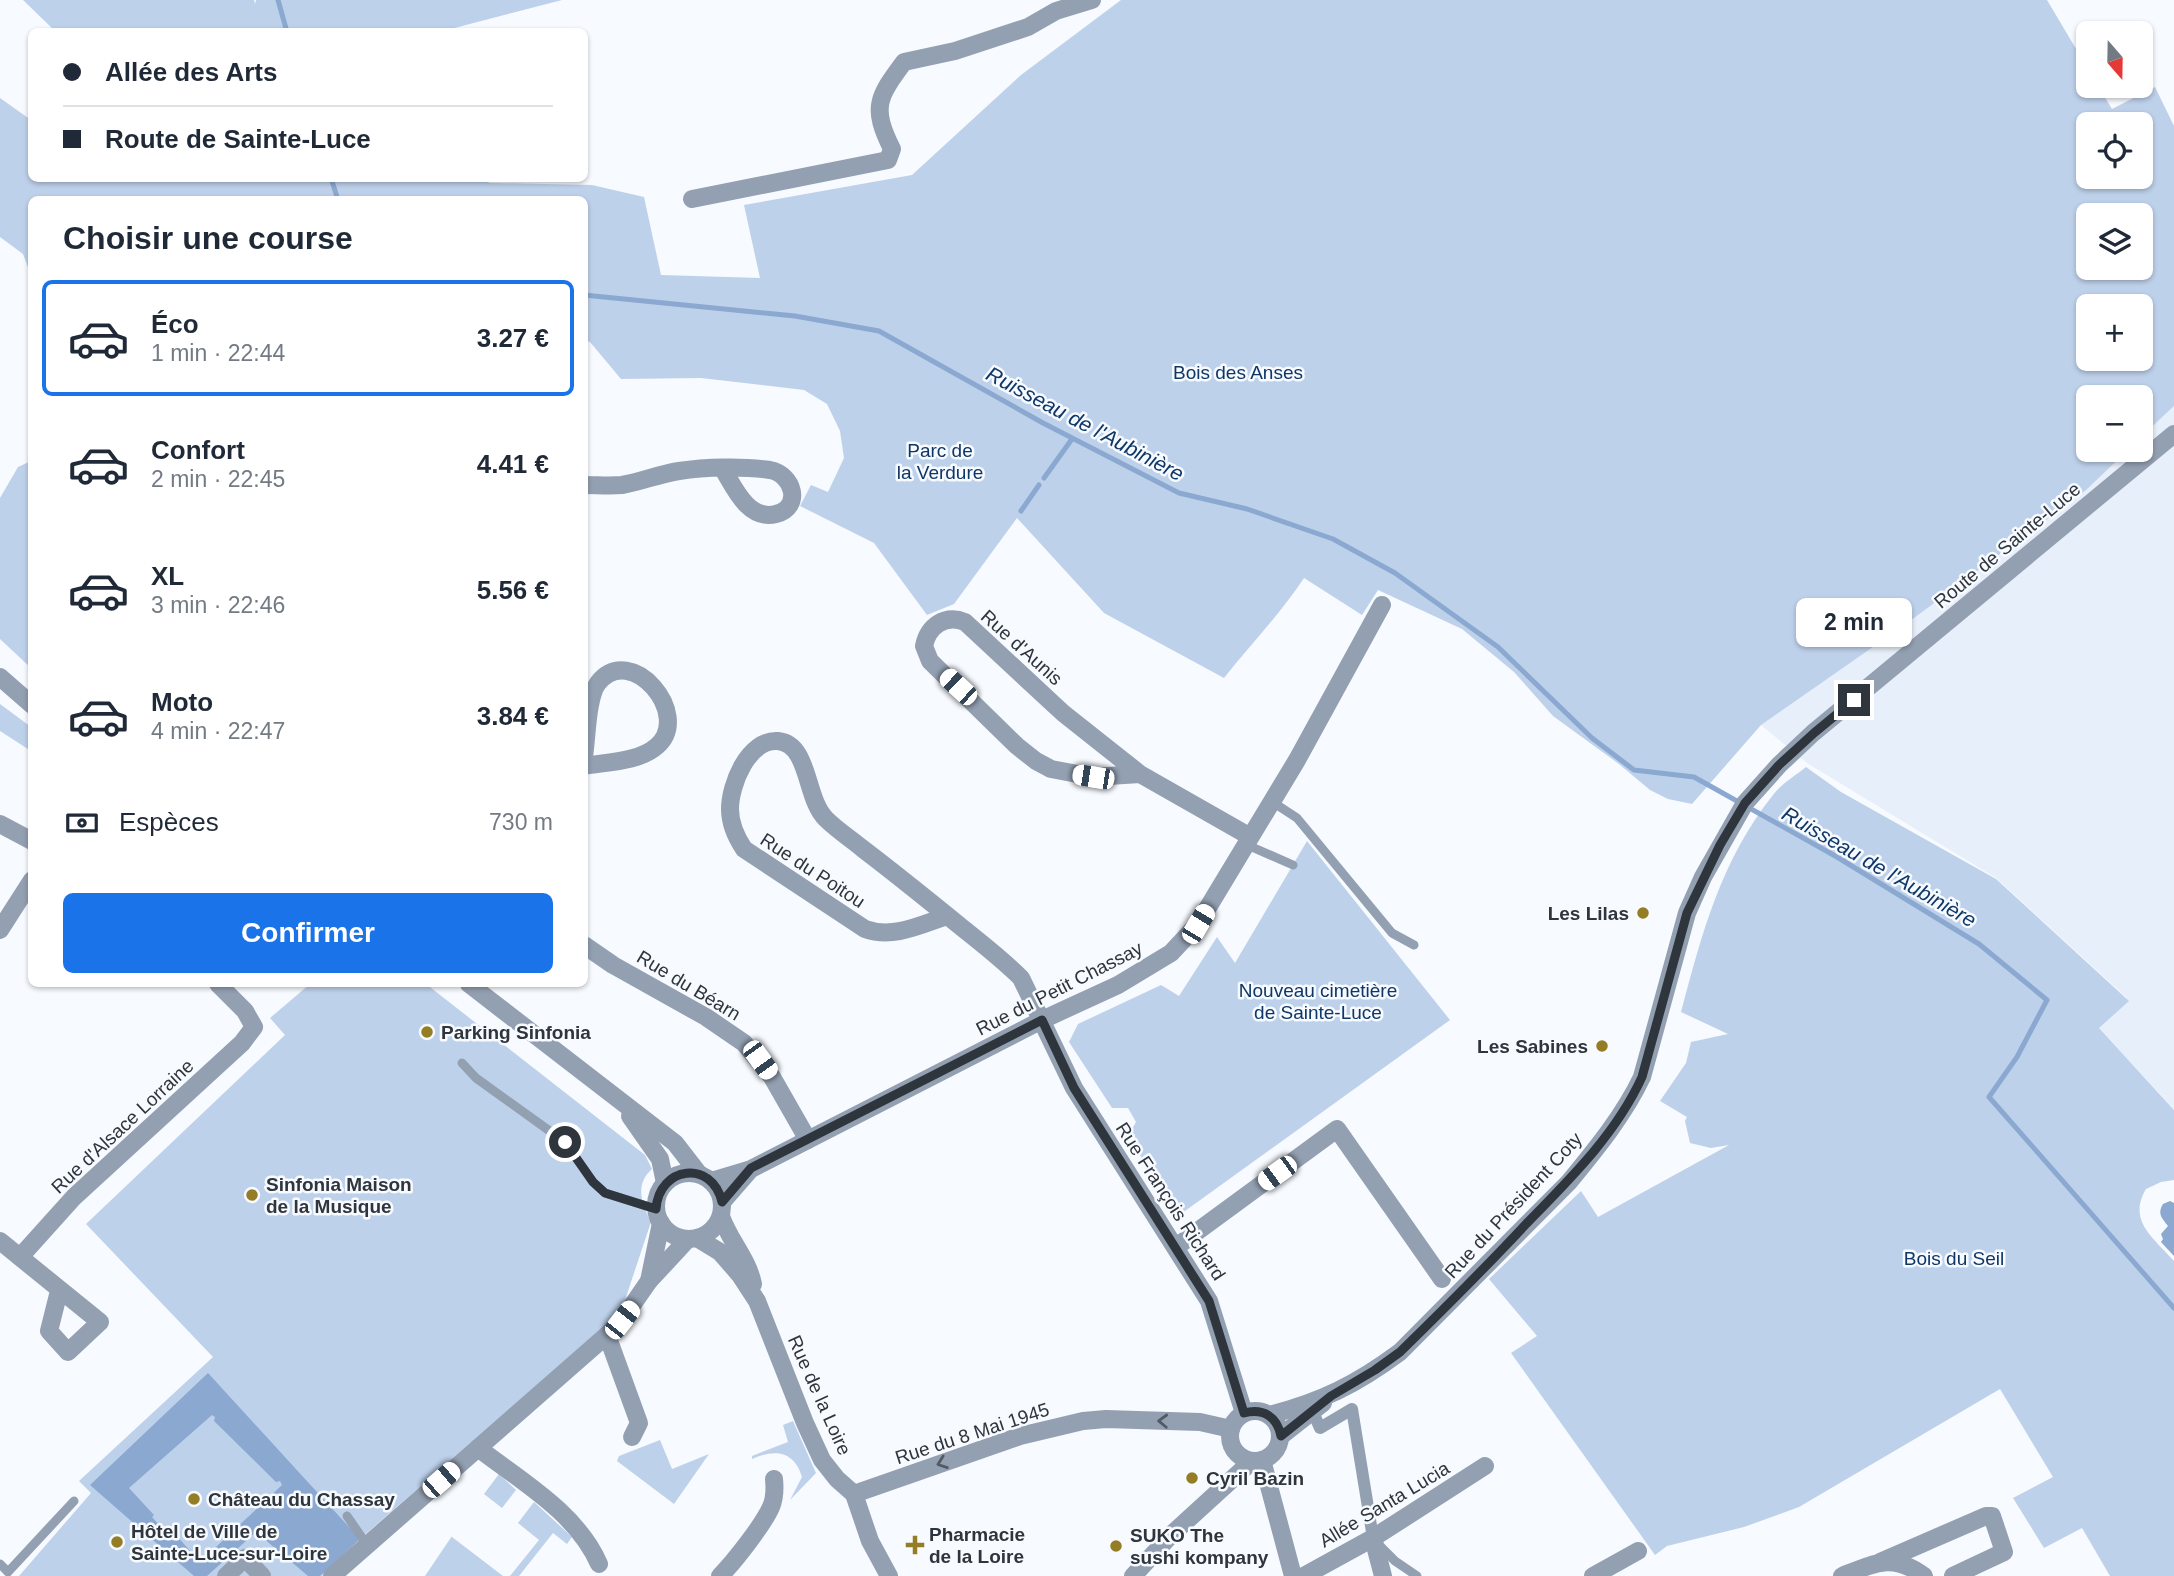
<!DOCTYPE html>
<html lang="fr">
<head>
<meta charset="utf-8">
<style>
	:root { --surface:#fff; --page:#f6f6f7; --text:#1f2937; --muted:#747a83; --line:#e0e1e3; --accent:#1a73e8 }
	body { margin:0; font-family:Helvetica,sans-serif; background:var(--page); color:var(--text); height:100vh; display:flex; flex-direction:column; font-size:26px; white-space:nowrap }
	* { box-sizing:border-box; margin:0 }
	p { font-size:23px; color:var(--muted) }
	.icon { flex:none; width:38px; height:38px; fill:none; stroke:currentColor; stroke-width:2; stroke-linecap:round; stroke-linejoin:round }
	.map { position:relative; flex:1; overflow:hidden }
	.panel { position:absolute; left:28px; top:196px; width:560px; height:791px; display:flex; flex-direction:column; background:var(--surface); border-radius:10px; box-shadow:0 2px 5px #0004 }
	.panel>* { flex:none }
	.top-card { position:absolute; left:28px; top:28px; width:560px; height:154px; border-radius:10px; box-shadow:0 2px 5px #0004; display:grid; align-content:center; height:154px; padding:0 35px; background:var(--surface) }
	.needle { width:46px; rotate:160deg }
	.fabs { position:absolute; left:2076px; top:21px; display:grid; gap:14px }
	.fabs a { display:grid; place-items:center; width:77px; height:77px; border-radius:10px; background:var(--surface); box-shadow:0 2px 5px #0004; font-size:35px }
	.end { position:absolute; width:32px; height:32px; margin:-16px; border:9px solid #2f353c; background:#fff; box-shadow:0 0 0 4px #fff }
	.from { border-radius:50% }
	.bubble { position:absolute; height:49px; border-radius:10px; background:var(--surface); box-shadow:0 2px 5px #0004; font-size:23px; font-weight:800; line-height:49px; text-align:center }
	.car { position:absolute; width:21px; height:42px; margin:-21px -10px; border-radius:9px; box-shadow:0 0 5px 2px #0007; background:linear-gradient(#fff 24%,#345 0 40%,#fff 0 76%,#345 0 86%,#fff 0) }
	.top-card b { display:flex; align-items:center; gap:24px; height:66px; font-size:26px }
	.top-card b+b { border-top:2px solid var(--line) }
	.top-card i { width:18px; height:18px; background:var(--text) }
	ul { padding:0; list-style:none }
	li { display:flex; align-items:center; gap:21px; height:116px; margin:0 14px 10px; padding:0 21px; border:4px solid transparent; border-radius:10px }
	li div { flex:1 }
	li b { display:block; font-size:26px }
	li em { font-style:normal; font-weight:800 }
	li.active { border-color:var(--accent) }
	li>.icon { width:63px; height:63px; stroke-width:1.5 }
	h2 { padding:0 35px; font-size:32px; line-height:84px }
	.pay { display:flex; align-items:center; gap:18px; height:77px; padding:0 35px; font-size:26px }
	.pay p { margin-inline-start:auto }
	.button { display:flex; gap:14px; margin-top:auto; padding:14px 35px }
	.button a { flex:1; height:80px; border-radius:10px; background:var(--accent); color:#fff; font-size:28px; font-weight:800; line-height:80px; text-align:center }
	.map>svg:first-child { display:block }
</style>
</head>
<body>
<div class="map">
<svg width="2174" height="1576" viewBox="0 0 2174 1576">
	<rect width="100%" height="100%" fill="#f7fafe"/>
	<path fill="#e7effa" d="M 2174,406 L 2174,1109 L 2099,1028 L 2127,998 L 1996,878 L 1807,763 L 1761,725 L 1906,624 L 2085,490 L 2128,450 L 2140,450 L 2140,438 Z"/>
	<g fill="#bed1eb" fill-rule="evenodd">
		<path d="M 23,0 L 254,0 L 255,4 L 256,0 L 562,0 L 443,31 L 55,31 Z"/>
		<path d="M 1121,0 L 2047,0 L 2088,69 L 2088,86 L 2098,86 L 2112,109 L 2155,87 L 2174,126 L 2174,406 L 2140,438 L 2140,397 L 2088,397 L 2088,450 L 2128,450 L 2086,490 L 1906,624 L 1761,725 L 1692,804 L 1668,799 L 1650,790 L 1619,764 L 1553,716 L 1514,672 L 1462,629 L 1378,590 L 1362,615 L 1304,578 C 1281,613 1251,644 1224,678 L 1104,613 L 1017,518 L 954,604 L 927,615 L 874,543 L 800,506 L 811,485 L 828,492 L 844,458 L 840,431 L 827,404 L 804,390 L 701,378 L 621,379 L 590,342 L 585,340 L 584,200 L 32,200 L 31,275 L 23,254 L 0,237 L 0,98 L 31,120 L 32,178 L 487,178 L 489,183 L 592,185 L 644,197 L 661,275 L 760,278 L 744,205 L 912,175 L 1021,75 ZM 2088,124 L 2140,124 L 2140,177 L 2088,177 ZM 2088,215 L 2140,215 L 2140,268 L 2088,268 ZM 2088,306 L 2140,306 L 2140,359 L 2088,359 Z"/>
		<path d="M 31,461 L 31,668 L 0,639 L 0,498 L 18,467 Z"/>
		<path d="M 0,704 L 31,727 L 31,751 L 0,731 Z"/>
		<path d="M 1806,767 L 1841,792 L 1996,879 L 2129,1001 L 2099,1028 L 2174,1110 L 2174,1180 L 2161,1182 L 2146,1189 C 2127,1221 2154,1238 2174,1261 L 2174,1576 L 2110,1576 L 2082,1528 L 2044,1548 L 2013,1498 L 2053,1477 L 2000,1389 L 1799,1507 L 1744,1527 L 1667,1546 L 1655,1555 L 1511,1353 L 1537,1336 L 1489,1279 L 1581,1191 L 1598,1217 L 1729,1145 L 1711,1148 L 1690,1143 L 1685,1121 L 1687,1117 L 1660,1101 L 1686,1063 L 1691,1042 L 1728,1034 L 1681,1012 C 1702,933 1721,860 1773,795 C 1781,784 1795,776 1806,767 Z"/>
		<path d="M 1307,841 L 1450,1020 L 1178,1216 L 1128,1136 L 1136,1122 L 1128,1108 L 1112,1108 L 1069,1042 L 1078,1024 L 1161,985 L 1179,996 L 1217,937 L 1235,963 Z"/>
		<path d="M 310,984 L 426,984 L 645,1155 L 652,1169 C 634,1185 642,1204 651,1222 L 621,1312 L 360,1539 L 322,1576 L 19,1576 L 91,1493 L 79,1481 L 213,1357 L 86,1224 L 285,1035 L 270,1018 Z"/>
		<path d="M 793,1421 L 816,1473 L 790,1500 L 802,1477 C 794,1450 774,1449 752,1459 L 752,1456 L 788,1442 L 783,1425 Z"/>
		<path d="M 660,1440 L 672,1469 L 709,1454 L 674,1504 L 617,1461 L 619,1456 Z"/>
		<path d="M 499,1474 L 516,1490 L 502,1508 L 484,1494 Z"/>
		<path d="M 534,1502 L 572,1537 L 567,1544 L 553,1533 L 519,1576 L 510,1576 L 539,1540 L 518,1523 Z"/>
		<path d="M 452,1536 L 452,1537 L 503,1576 L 425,1576 Z"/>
	</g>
	<g fill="#8aa8d0" fill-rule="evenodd">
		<path d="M 2170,1201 L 2174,1203 L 2174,1256 L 2161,1242 L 2163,1239 L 2161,1234 L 2168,1226 C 2162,1218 2157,1214 2163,1204 Z"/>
		<path d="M 208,1373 L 360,1539 L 320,1576 L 308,1576 L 256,1532 L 207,1576 L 194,1576 L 90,1485 ZM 212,1415 L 215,1417 L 214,1421 L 276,1482 L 280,1481 L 282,1485 L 200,1562 L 176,1535 L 171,1538 L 152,1517 L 154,1515 L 129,1488 Z"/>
	</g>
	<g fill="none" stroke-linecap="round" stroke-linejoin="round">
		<g stroke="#8aa8d0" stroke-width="5">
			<path d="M 278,0 L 287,32"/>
			<path d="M 331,178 L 338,200"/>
			<path d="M 584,295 L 795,316 L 879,331 L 1043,423 L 1179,493 L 1247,509 L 1333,539 L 1395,573 L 1498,647 L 1592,738 L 1634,770 L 1694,777 L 1837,857 L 1979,944 L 2047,1000 L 2017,1057 L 1989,1097 L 2174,1308"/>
			<path d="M 1044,478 L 1072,439"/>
			<path d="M 1021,511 L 1039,485"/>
		</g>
		<g stroke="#93a0b2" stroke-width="9">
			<path d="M 1271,801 L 1297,818 L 1392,933 L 1414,945"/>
			<path d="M 1245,844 L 1293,865"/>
			<path d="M 462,1063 L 476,1078 L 565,1142 L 593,1182 L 605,1193 L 656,1209"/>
			<path d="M 347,1516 L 367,1545"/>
			<path d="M 1379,1545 L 1395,1561 L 1417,1576"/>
			<path d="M 0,1564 L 8,1572 L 74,1501"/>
		</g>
		<path stroke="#93a0b2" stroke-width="12" d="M 1313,1412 L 1320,1428 L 1352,1409 L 1373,1538"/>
		<g stroke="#93a0b2" stroke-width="18">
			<path d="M 692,199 L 888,160 L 892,149 C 871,107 878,97 904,62 L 955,51 L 1028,27 L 1056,11 L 1092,0"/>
			<path d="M 584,485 C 597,485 610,486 622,485 C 641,482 659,474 679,471 C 705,467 743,466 770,470 C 793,474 803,507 776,514 C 748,521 734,487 723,469"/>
			<path d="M 584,757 C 587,738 587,697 598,683 C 631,641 693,715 657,746 C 639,762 607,762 584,766"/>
			<path d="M 1140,774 L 1093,777 L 1051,769 L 1036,761 L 1017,746 L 930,661 L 924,646 C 928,626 945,614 965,622 L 1063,713 L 1140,774 L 1249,836"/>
			<path d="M 0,824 L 32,841"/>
			<path d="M 947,916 C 920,925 893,939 865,929 L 744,849 C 736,837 730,824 730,809 C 730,785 748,739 778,741 C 810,744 805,799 826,819 C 837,830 851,839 863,849 C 896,874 928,900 960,926 C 981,943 1002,959 1021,978 L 1074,1088 L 1209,1301 L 1244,1413"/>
			<path d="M 0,930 L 32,880"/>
			<path d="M 584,945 L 613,965 L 706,1017 L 744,1043 L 772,1077 L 808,1140"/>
			<path d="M 711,1181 L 751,1169 L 1042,1020 L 1118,985 L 1171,953 L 1198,924 L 1297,760 L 1382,605"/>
			<path d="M 722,1202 L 749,1171"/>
			<path d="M 0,1241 L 100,1322 L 68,1352 L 49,1331 L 59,1291"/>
			<path d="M 1176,1247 L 1337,1129 L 1442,1279"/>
			<path d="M 20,1257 L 74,1197 L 242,1043 L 254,1027 L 245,1011 L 218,984"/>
			<path d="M 649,1281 L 661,1223"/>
			<path d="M 607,1335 L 639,1423 L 632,1437"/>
			<path d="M 478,1448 C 521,1481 577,1513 599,1564"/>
			<path d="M 1262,1460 L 1293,1576"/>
			<path d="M 854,1494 L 1020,1436 L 1083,1421 L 1106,1419 L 1200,1422 L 1231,1429"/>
			<path d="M 1373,1538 L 1383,1576"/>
			<path d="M 1880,1562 L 1986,1516 L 1992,1516 L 2004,1552 L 1953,1576"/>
			<path d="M 226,1576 L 245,1558 L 262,1576"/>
			<path d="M 332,1576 L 607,1335 L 622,1320 L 649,1281 L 688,1239"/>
			<path d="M 720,1576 C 734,1562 763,1525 771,1507 C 775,1498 775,1489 774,1479"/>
			<path d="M 1304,1576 L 1373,1538 L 1485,1466"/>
			<path d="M 1593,1576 L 1638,1551"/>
			<path d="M 1842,1576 C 1875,1563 1893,1553 1924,1576"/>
		</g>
		<g stroke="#93a0b2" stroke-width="18">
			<path d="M 0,677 L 32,705"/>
			<path d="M 469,984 L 675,1143 L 699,1174"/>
			<path d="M 630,1116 L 660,1159 L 665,1183"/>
			<circle cx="689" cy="1206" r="33"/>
			<path d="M 721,1216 C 729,1240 748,1259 753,1284"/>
			<path d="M 697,1238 L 720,1252 L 740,1275 L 757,1301 L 805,1423 L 822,1460 L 837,1479 L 854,1494 L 870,1541 L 889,1576"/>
			<circle cx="1255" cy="1436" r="25"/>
			<path d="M 1269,1415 C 1321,1402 1357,1384 1400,1352 L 1569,1182 C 1596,1149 1624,1115 1642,1077 L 1687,913 L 1703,877 L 1745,803 L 1779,765 L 1813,733 L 2174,434"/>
			<path d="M 1281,1436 L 1323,1403"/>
			<path d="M 1133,1576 L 1171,1535 L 1252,1461"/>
		</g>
	</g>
	<defs><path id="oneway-chevron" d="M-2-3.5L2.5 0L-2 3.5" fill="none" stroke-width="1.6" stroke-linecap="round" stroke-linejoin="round" transform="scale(1.75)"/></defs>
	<g stroke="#525a65">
		<use href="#oneway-chevron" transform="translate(1163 1421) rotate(-178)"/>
		<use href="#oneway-chevron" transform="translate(942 1463) rotate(160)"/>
	</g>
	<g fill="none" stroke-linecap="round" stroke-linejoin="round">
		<path stroke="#2f353c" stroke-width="9" d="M 565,1142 L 593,1182 L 605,1193 L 656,1209 C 659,1166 712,1159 722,1202 L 751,1168 L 1042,1020 L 1074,1088 L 1209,1301 L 1244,1413 C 1264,1408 1277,1417 1281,1436 L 1331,1396 L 1375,1370 L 1400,1352 C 1443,1310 1486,1267 1527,1223 C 1570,1179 1616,1134 1642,1077 L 1687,913 L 1720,845 L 1745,803 L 1779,765 L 1814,733 L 1854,700"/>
	</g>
	<g fill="#957d25" stroke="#f7fafe" stroke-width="2.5">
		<circle cx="1643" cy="913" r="7"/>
		<circle cx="427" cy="1032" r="7"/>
		<circle cx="1602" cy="1046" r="7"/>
		<circle cx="252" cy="1195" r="7"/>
		<circle cx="1192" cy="1478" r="7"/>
		<circle cx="194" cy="1499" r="7"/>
		<circle cx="117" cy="1542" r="7"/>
		<path d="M911.5 1534.5h7v7h7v7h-7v7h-7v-7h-7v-7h7z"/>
		<circle cx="1116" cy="1546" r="7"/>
	</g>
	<g text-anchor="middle" stroke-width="5" stroke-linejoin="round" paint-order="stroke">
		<g font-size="19" fill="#0e3768" stroke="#f7fafe">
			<text x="1238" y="379">Bois des Anses</text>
			<text x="940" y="457">Parc de<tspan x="940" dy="22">la Verdure</tspan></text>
			<text x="1318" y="997">Nouveau cimetière<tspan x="1318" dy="22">de Sainte-Luce</tspan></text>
			<text x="1954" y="1265">Bois du Seil</text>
		</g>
		<g font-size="19" fill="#2f353c" stroke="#f7fafe">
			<text transform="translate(2007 545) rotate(-40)" y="7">Route de Sainte-Luce</text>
			<text transform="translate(1022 647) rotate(42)" y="7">Rue d'Aunis</text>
			<text transform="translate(813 870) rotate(33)" y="7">Rue du Poitou</text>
			<text transform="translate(689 985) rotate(31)" y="7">Rue du Béarn</text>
			<text transform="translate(1059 988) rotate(-27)" y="7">Rue du Petit Chassay</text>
			<text transform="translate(122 1126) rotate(-43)" y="7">Rue d'Alsace Lorraine</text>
			<text transform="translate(1171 1201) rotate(57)" y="7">Rue François Richard</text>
			<text transform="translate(1513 1205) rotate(-47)" y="7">Rue du Président Coty</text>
			<text transform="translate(820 1395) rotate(66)" y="7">Rue de la Loire</text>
			<text transform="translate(972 1433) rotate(-18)" y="7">Rue du 8 Mai 1945</text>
			<text transform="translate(1384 1504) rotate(-31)" y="7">Allée Santa Lucia</text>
		</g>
		<g font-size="19" font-weight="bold" fill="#2f353c" stroke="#f7fafe" text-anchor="start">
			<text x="1629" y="920" text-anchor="end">Les Lilas</text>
			<text x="441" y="1039">Parking Sinfonia</text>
			<text x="1588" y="1053" text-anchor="end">Les Sabines</text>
			<text x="266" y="1191">Sinfonia Maison<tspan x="266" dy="22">de la Musique</tspan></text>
			<text x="1206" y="1485">Cyril Bazin</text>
			<text x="208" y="1506">Château du Chassay</text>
			<text x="131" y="1538">Hôtel de Ville de<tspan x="131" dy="22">Sainte-Luce-sur-Loire</tspan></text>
			<text x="929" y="1541">Pharmacie<tspan x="929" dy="22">de la Loire</tspan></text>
			<text x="1130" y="1542">SUKO The<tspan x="1130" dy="22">sushi kompany</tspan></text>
		</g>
		<g font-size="21" font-style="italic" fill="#0f3869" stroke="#f7fafe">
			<text transform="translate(1085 424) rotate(28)" y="7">Ruisseau de l'Aubinière</text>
			<text transform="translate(1879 867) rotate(30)" y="7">Ruisseau de l'Aubinière</text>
		</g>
	</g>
</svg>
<div class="fabs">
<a><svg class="needle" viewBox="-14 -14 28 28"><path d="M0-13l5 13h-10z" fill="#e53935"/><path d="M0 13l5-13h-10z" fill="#747a83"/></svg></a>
<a><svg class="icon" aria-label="locate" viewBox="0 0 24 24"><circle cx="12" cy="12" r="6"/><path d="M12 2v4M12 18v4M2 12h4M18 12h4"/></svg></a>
<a><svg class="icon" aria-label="layers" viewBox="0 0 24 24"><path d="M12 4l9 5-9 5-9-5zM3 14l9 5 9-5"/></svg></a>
<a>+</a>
<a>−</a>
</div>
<i class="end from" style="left:565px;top:1142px"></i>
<i class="end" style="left:1854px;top:700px"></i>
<div class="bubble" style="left:1796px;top:598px;width:116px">2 min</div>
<i class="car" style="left:958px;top:687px;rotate:313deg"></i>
<i class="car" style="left:1093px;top:777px;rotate:279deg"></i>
<i class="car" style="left:1198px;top:924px;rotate:31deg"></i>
<i class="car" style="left:760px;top:1060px;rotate:144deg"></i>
<i class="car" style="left:1277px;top:1173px;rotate:234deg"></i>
<i class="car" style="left:622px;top:1320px;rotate:38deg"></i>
<i class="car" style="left:441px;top:1480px;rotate:49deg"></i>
<div class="top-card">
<b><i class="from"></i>Allée des Arts</b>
<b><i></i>Route de Sainte-Luce</b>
</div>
<section class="panel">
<h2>Choisir une course</h2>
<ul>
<li class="active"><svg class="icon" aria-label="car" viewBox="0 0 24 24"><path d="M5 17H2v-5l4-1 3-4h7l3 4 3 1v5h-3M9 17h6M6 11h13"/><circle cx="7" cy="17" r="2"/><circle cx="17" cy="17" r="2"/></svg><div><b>Éco</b><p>1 min · 22:44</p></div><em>3.27 €</em></li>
<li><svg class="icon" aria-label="car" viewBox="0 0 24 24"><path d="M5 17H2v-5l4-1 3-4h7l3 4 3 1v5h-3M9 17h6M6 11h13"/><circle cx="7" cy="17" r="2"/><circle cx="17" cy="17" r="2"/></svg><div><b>Confort</b><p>2 min · 22:45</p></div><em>4.41 €</em></li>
<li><svg class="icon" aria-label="car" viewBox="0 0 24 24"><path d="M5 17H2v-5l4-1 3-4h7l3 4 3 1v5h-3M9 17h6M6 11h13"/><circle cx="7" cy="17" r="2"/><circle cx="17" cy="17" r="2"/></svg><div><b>XL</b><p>3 min · 22:46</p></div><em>5.56 €</em></li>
<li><svg class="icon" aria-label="car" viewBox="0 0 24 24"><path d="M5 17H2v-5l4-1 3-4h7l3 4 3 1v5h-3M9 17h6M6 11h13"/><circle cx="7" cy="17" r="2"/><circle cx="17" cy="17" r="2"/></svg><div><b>Moto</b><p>4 min · 22:47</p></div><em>3.84 €</em></li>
</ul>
<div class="pay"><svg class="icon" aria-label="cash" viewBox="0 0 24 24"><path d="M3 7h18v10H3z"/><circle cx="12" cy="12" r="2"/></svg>Espèces<p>730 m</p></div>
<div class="button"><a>Confirmer</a></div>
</section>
</div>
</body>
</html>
